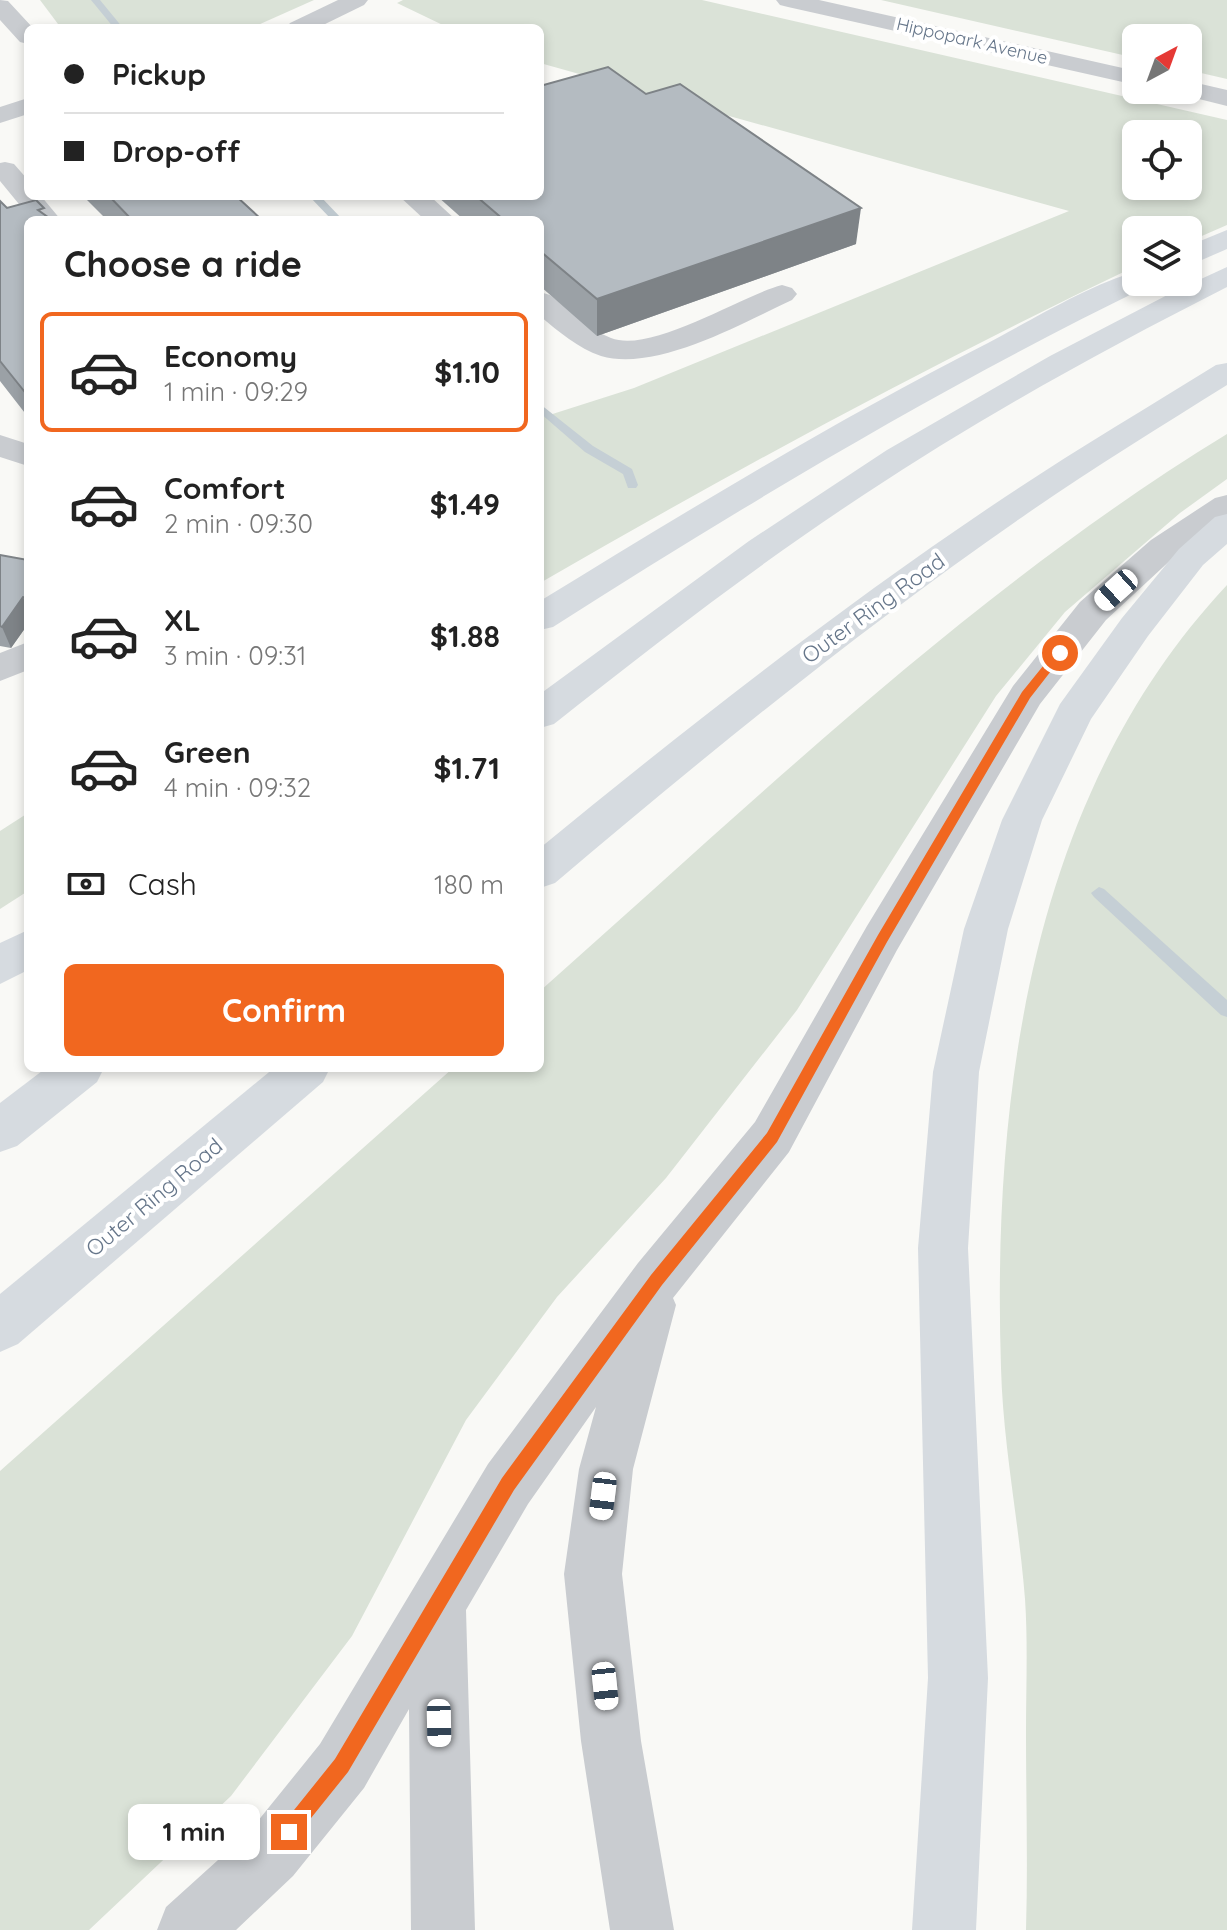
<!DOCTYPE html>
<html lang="en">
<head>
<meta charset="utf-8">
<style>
	:root { --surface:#fff; --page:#f6f6f6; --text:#222; --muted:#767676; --line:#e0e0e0; --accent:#f1671f }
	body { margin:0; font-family:Quicksand,sans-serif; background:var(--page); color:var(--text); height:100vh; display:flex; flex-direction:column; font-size:30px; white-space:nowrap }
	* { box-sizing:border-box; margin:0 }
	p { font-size:26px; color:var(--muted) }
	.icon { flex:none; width:44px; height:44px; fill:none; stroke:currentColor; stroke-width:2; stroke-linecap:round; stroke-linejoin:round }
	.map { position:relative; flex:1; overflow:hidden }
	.details { position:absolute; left:24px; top:216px; width:520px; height:856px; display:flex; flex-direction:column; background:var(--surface); border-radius:12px; box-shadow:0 4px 12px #0003 }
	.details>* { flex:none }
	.hud { position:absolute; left:24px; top:24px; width:520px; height:176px; border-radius:12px; box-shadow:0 4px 12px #0003; display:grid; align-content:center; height:176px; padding:0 40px; background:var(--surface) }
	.needle { width:52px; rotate:41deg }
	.controls { position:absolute; left:1122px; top:24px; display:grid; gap:16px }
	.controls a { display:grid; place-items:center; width:80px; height:80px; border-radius:12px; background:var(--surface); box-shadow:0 4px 12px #0003; font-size:40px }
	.end { position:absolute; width:36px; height:36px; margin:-18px; border:10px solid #f1671f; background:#fff; box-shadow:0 0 0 4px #fff }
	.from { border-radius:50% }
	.bubble { position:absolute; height:56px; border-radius:12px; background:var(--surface); box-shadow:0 4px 12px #0003; font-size:26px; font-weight:700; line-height:56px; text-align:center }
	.car { position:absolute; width:24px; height:48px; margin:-24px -12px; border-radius:10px; box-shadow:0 0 6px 2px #0007; background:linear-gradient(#fff 24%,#345 0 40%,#fff 0 76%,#345 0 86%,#fff 0) }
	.hud b { display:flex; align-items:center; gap:28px; height:76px; font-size:30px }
	.hud b+b { border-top:2px solid var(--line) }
	.hud i { width:20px; height:20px; background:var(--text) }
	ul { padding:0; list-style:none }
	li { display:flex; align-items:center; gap:24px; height:120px; margin:0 16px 12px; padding:0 24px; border:4px solid transparent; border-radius:12px }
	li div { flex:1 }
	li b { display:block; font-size:30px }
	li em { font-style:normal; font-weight:700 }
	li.on { border-color:var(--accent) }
	li>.icon { width:72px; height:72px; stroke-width:1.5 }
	h2 { padding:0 40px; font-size:36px; line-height:96px }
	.pay { display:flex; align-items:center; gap:20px; height:88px; padding:0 40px; font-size:30px }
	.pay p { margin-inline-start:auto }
	.button { display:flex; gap:16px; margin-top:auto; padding:16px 40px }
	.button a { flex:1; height:92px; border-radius:12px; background:var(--accent); color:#fff; font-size:32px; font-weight:700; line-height:92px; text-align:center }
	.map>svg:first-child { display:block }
</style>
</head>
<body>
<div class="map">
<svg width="1227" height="1930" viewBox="0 0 1227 1930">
	<rect width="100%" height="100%" fill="#f9f9f6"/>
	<g fill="#dae2d7" fill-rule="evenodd">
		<path d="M 40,0 L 314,0 L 251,28 L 61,28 Z"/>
		<path d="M 403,0 L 702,0 L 1227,120 L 1227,225 L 1188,242 L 1188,230 L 1136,230 L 1136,266 C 933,363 735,470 540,583 L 540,418 L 634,388 L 1069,211 L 540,63 L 540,28 L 449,28 L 397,3 ZM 1136,134 L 1188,134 L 1188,186 L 1136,186 Z"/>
		<path d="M 881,0 L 1227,0 L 1227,79 L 1188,70 L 1188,38 L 1136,38 L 1136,58 Z"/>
		<path d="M 1227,434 L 1227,479 L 1180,513 L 1065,612 L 996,696 L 797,1010 L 666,1178 L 557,1297 L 466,1420 L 352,1636 L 231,1796 L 89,1930 L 0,1930 L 0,1471 L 453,1068 L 540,1068 L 540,991 C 760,796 975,588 1227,434 Z"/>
		<path d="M 1227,585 L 1227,1930 L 1026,1930 C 1028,1864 1026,1799 1026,1733 C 1026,1689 1028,1643 1025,1599 C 1019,1522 1003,1445 1001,1368 C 992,1093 1031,794 1227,585 Z"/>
		<path d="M 28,813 L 28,891 L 0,909 L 0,831 Z"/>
	</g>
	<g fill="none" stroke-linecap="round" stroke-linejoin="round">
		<g fill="#c5cfd5" fill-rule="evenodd">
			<path d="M 91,0 L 100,0 L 123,28 L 114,28 Z"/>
			<path d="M 309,196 L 320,196 L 343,220 L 332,220 Z"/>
			<path d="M 540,404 L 593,446 L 632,469 L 638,485 L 636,488 L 628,488 L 623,474 L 585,452 L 540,413 Z"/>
			<path d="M 1099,887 L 1104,889 L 1227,1000 L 1227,1017 L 1221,1015 L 1094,897 L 1091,893 Z"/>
		</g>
		<g fill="#c9ccd0" fill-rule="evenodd">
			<path d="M 0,0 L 8,1 L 33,28 L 28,28 L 28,44 L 20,42 L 0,20 Z"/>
			<path d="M 338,0 L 368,0 L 364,5 L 317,28 L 286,28 L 290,23 Z"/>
			<path d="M 776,0 L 819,0 L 1136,71 L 1136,85 L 788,7 L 780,5 Z"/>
			<path d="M 1188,81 L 1227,90 L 1227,106 L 1179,94 L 1176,90 L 1188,90 Z"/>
			<path d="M 28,98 L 28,114 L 0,123 L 0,107 Z"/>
			<path d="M 5,162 L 14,164 L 28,180 L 28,196 L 41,196 L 61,220 L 32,220 L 0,181 L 0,163 Z"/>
			<path d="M 399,196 L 430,196 L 456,220 L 425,220 Z"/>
			<path d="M 782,285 L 792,288 L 797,294 L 792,300 C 742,323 657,372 601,356 C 578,348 559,332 540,316 L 540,292 L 550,295 C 570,310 588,329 611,338 C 651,354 740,296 782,285 Z"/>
			<path d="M 0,435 L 28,444 L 28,466 L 0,457 Z"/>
			<path d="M 1227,495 L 1227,522 L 1175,556 L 1106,620 L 1040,704 L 897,950 L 789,1152 L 673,1298 L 676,1305 L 633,1469 L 622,1574 L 641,1741 L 674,1930 L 610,1930 L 581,1741 L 564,1574 L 579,1469 L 596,1407 L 528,1504 L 466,1610 L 475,1930 L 411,1930 L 409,1709 L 364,1788 L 293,1876 L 236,1930 L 157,1930 L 166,1907 L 249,1832 L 320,1744 L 488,1464 L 638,1263 L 755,1122 L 867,926 L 1013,686 L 1080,602 L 1151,540 L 1215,498 Z"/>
			<path d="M 28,642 L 28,670 L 0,681 L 0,653 Z"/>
		</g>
		<g fill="#d6dbe0" fill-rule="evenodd">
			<path d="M 1227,230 L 1227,249 L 1188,266 L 1188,246 Z"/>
			<path d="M 1227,267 L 1227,287 C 1103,350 981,417 865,494 C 757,565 655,644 554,724 L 540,728 L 540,694 L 749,541 L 887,450 L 1050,356 L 1175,291 Z"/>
			<path d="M 1136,272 L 1136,282 L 1150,282 L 1146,287 C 941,387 746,504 553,627 L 540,630 L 540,601 C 687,511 834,421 988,343 C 1030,321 1092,283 1136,272 Z"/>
			<path d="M 1227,363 L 1227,385 C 1160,427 1093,468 1028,513 C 863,627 707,754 555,883 L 540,888 L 540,848 C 690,725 843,605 1005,497 C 1074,451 1145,409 1216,365 Z"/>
			<path d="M 1227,514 L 1227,544 L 1203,565 L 1148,636 L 1091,719 L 1042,820 L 1008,929 L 979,1072 L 968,1248 L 988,1678 L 976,1930 L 912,1930 L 928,1678 L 918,1248 L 933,1072 L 964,929 L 1002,820 L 1060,704 L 1122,618 L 1179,549 L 1215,517 Z"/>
			<path d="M 28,930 L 28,970 L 0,984 L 0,943 Z"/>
			<path d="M 46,1068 L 104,1068 L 97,1082 L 17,1146 L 0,1152 L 0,1103 Z"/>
			<path d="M 274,1068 L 330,1068 L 323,1082 L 18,1344 L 0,1352 L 0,1294 Z"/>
		</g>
	</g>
	<g fill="#9ba1a6">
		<path d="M 83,196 L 236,196 L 262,220 L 107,220 Z"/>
		<path d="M 437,196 L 540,196 L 856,244 L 597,336 L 540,286 L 540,220 L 464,220 Z"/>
		<path d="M 0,201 L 7,208 L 28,220 L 28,417 L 0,381 Z"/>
		<path d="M 0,555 L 28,560 L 28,624 L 11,648 L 0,646 Z"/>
	</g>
	<g fill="#7e8387">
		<path d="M 861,208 L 856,244 L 597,336 L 597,299 Z"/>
		<path d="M 23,597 L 28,609 L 28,624 L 11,648 L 2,627 Z"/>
	</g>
	<g fill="#b4bbc1" stroke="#7e8387" stroke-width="2">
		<path d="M 608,67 L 646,94 L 680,84 L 861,208 L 597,299 L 540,251 L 540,220 L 504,220 L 476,196 L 540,196 L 540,86 Z"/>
		<path d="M 109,196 L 236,196 L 262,220 L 132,220 Z"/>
		<path d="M 36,200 L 44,208 L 38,210 L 52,220 L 28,220 L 28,396 L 0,361 L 0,201 L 7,208 Z"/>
		<path d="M 0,555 L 28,560 L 28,598 L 23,597 L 2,627 L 0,626 Z"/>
	</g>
	<path fill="#f1671f" d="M 1056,650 L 1065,653 L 1030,698 L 887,942 L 777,1142 L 662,1285 L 514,1490 L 348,1772 L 295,1838 L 289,1841 L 282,1838 L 280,1832 L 282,1825 L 335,1759 L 502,1478 L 651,1275 L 767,1133 L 878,935 L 1022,692 Z"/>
	<g text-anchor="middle" stroke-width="8" stroke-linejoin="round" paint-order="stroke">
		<g font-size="18" fill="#66768a" stroke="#fff">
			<text transform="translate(972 41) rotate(13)" y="6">Hippopark Avenue</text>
		</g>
		<g font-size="22" fill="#66768a" stroke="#fff">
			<text transform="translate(873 608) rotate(-36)" y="8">Outer Ring Road</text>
			<text transform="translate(154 1197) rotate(-40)" y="8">Outer Ring Road</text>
		</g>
	</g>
</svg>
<div class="controls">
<a><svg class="needle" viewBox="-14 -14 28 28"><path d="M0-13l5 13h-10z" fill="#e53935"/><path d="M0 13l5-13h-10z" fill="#767676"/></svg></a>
<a><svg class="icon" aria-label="locate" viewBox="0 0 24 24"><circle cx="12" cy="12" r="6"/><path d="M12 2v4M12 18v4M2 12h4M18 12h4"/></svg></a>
<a><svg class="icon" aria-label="layers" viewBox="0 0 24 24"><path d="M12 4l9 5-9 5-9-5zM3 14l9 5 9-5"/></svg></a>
</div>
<i class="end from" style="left:1060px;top:653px"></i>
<i class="end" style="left:289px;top:1832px"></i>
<div class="bubble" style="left:128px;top:1804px;width:132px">1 min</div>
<i class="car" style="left:1116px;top:590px;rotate:228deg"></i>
<i class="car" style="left:603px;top:1496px;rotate:187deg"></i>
<i class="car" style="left:605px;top:1686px;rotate:174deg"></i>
<i class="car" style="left:439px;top:1723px;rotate:179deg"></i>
<div class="hud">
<b><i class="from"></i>Pickup</b>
<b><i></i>Drop-off</b>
</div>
<section class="details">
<h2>Choose a ride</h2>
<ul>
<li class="on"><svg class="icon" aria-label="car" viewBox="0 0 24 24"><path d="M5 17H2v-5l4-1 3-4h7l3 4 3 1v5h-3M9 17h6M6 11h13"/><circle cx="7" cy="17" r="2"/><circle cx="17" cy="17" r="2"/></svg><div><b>Economy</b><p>1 min · 09:29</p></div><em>$1.10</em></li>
<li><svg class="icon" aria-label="car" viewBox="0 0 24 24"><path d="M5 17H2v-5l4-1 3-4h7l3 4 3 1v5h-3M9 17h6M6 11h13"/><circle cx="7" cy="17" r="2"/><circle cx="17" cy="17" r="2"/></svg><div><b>Comfort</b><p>2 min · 09:30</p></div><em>$1.49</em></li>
<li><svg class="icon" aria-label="car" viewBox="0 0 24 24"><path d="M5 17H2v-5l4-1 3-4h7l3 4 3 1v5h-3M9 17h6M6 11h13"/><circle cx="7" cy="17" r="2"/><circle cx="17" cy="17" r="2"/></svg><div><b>XL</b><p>3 min · 09:31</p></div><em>$1.88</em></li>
<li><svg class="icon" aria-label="car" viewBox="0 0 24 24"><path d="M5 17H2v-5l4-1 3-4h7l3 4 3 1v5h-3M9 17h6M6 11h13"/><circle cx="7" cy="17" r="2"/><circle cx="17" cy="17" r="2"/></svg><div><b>Green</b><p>4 min · 09:32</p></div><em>$1.71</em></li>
</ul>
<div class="pay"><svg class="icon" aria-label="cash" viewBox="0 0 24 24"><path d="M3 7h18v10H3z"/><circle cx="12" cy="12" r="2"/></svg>Cash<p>180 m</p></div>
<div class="button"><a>Confirm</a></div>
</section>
</div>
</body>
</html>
